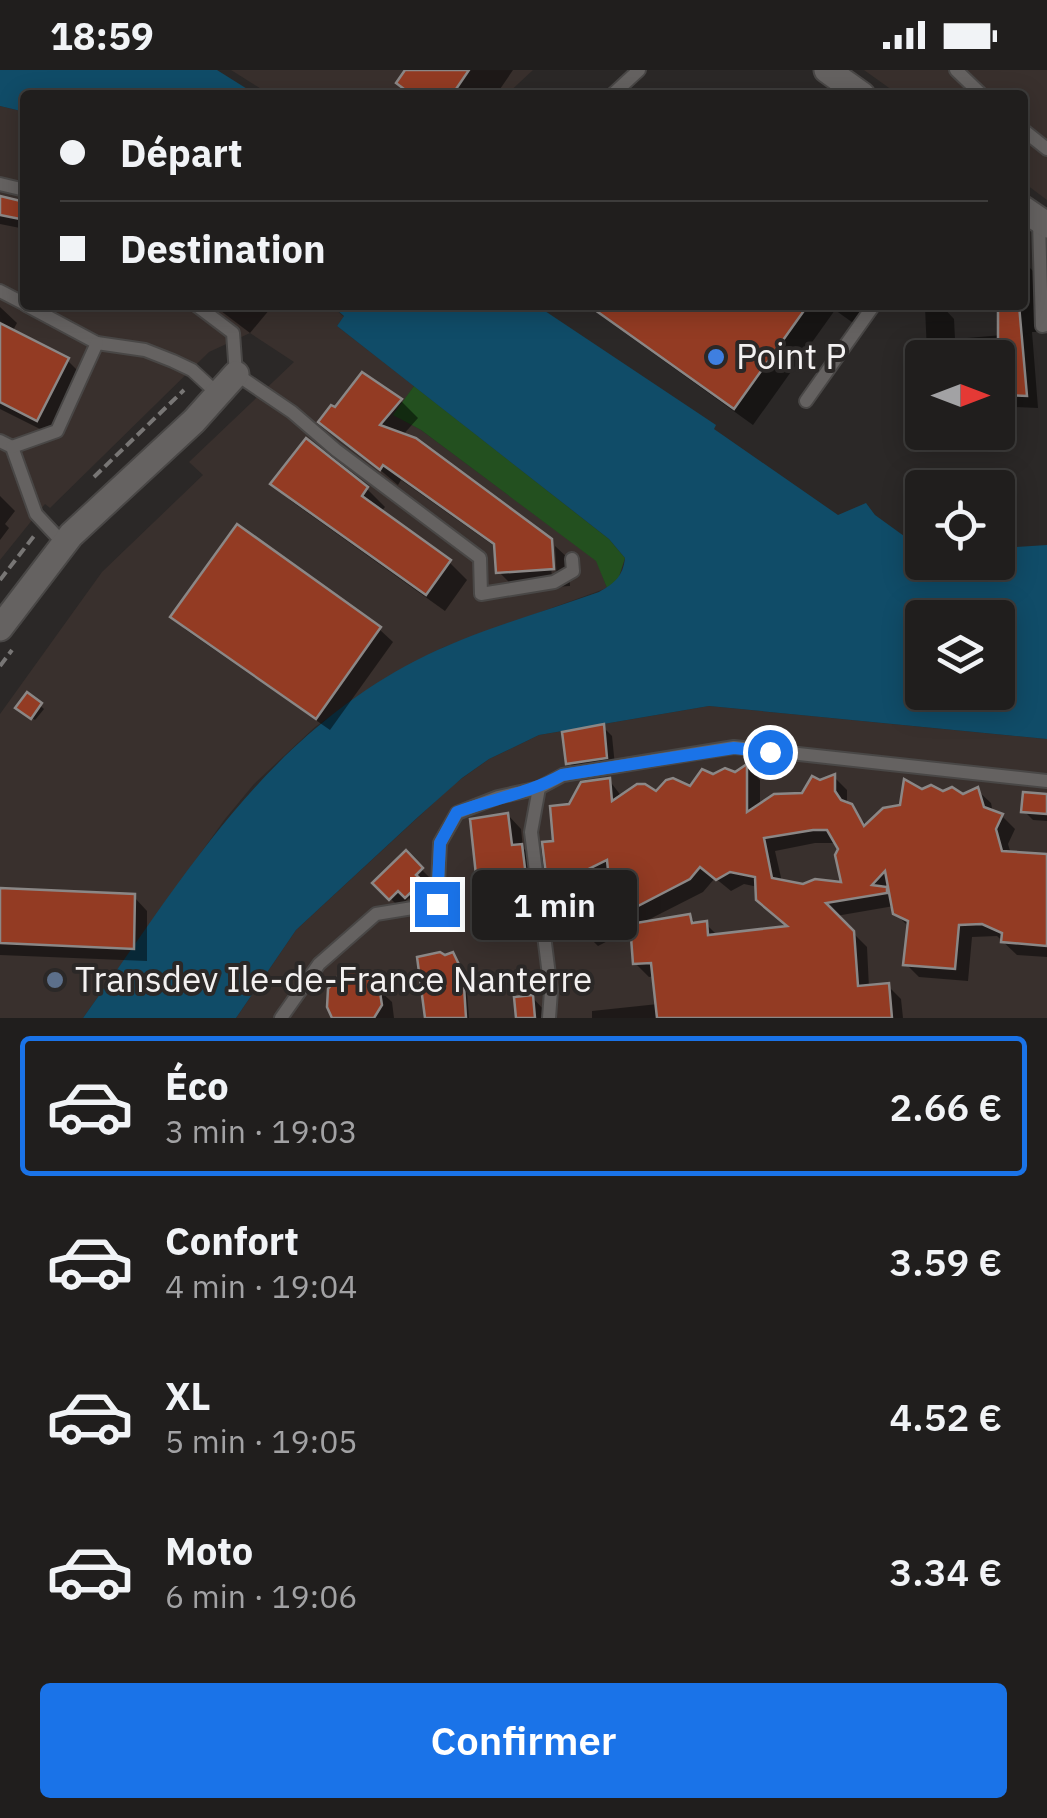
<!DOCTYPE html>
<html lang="fr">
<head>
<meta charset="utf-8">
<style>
	:root { --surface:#201e1d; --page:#2d2b2a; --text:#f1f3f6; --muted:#a2a2a4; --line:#3d3c3b; --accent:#1a73e8 }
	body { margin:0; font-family:"IBM Plex Sans",sans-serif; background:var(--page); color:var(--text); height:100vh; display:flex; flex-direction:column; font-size:38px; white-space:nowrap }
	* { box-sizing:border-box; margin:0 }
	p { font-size:32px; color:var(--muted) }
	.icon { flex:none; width:55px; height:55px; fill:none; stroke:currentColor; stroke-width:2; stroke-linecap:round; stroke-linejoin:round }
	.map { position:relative; height:948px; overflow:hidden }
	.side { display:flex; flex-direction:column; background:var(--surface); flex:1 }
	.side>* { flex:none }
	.guide { position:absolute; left:20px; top:20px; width:1008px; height:220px; border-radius:10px; box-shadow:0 5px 25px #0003,0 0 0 2px var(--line); display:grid; align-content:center; height:220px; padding:0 40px; background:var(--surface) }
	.needle { width:65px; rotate:90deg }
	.controls { position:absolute; left:905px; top:270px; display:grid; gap:20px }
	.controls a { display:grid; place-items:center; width:110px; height:110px; border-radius:10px; background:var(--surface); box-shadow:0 5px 25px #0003,0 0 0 2px var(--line); font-size:50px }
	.end { position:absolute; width:45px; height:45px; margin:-22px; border:12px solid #1a73e8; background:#fff; box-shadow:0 0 0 5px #fff }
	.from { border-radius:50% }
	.bubble { position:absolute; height:70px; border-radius:10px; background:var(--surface); box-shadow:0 5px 25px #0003,0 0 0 2px var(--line); font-size:32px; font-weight:600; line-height:70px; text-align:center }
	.guide b { display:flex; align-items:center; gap:35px; height:95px; font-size:38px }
	.guide b+b { border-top:2px solid var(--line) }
	.guide i { width:25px; height:25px; background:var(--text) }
	ul { padding:18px 0 0; list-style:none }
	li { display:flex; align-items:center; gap:30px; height:140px; margin:0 20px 15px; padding:0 20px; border:5px solid transparent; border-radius:10px }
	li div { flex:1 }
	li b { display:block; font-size:38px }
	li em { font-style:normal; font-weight:600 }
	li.current { border-color:var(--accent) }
	li>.icon { width:90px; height:90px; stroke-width:1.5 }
	.button { display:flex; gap:20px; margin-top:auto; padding:20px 40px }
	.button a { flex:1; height:115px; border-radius:10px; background:var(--accent); color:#fff; font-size:40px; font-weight:600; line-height:115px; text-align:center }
	.status { display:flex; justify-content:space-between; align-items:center; height:70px; padding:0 50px; background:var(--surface); direction:ltr }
	.status svg { height:28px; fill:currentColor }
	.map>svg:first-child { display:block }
</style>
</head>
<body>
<div class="status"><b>18:59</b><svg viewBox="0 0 49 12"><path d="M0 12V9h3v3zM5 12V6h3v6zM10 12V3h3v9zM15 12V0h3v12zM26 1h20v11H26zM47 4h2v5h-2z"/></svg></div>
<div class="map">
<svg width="1047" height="948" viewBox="0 0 1047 948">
	<rect width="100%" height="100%" fill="#2b2827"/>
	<g fill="#39302d">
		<path d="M 231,0 L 533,0 L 506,25 L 271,25 Z"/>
		<path d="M 864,0 L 1047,0 L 1047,130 L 1023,112 L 1022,25 L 899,25 Z"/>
		<path d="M 0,36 L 25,42 L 25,235 L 331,235 L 344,247 L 337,256 L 414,316 L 394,345 L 421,360 L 597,491 L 607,518 L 442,578 L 386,608 L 315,657 L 254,714 L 225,749 L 83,948 L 0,948 L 0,644 L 102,502 L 203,405 L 189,392 L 294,292 L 250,263 L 209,282 L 50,438 L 45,434 L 0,490 Z"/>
		<path d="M 709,636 L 1047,669 L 1047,948 L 236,948 L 296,860 L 454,714 L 489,689 L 539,665 Z"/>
	</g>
	<path fill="#23501f" d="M 414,316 L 609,469 L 625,488 L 618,510 L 607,518 L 596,491 L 421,360 L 393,345 Z"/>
	<g fill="#104c68" fill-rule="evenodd">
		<path d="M 0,0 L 217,0 L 257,25 L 25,25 L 25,42 L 0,36 Z"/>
		<path d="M 331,235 L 536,235 L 716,355 L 714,359 L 838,445 L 866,433 L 875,445 L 922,479 L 922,492 L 998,492 L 998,478 L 1047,475 L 1047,669 L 709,636 L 539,665 L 489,689 L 462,708 L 418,747 L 296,860 L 236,948 L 83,948 C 181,812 260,672 415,591 C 473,561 538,544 599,522 C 615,513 623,506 625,488 L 609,469 L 337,256 L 344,246 ZM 922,548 L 998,548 L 998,622 L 922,622 Z"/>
	</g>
	<g fill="#0007" fill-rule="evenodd">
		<path d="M 408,0 L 513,0 L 496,25 L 411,25 L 399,13 Z"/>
		<path d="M 0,129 L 25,135 L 25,159 L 0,154 Z"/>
		<path d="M 1022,190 L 1034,202 L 1039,262 L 1032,262 L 1038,338 L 998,336 L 998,288 L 931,288 L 927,283 L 925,237 L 942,236 L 954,249 L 955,269 L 1003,265 L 1000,235 L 1022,235 Z"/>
		<path d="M 213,235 L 266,235 L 270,239 L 250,263 Z"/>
		<path d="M 590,235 L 870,235 L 856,255 L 835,240 L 753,355 L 604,248 Z"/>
		<path d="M 0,237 L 17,253 L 12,262 L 67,290 L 85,308 L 56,367 L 0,339 Z"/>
		<path d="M 362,305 L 401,331 L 418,348 L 402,366 L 550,472 L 552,512 L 557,511 L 555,476 L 569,489 L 570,516 L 516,519 L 499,502 L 497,478 L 401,410 L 398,415 L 322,351 L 335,341 Z"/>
		<path d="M 273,414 L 367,419 L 385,437 L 381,442 L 449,492 L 467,510 L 445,541 L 291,431 Z"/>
		<path d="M 0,426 L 15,441 L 5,454 L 9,458 L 0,470 Z"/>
		<path d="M 173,547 L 379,559 L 393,572 L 330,660 L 186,560 Z"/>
		<path d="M 28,625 L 44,639 L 35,650 L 22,641 Z"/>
		<path d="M 603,657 L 612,666 L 615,696 L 578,702 L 569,693 Z"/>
		<path d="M 747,697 L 760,710 L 760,736 L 803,725 L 819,713 L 834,707 L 847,720 L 847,735 L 868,756 L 922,721 L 962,726 L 977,720 L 991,733 L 993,743 L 1002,746 L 1015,759 L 1008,774 L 1011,784 L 1047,787 L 1047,887 L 1017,885 L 997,866 L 972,867 L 968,911 L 919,907 L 906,894 L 910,858 L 895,843 L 894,836 L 836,846 L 867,877 L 869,918 L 888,916 L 901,929 L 903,948 L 592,948 L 592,941 L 658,934 L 655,906 L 649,907 L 635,893 L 633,858 L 598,876 L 585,863 L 614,835 L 611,807 L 578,823 L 570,816 L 562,817 L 549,803 L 570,736 L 609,710 L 622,727 L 656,725 L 690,719 L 713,707 L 735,705 ZM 815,773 L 837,773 L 841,779 L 844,815 L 804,817 L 782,812 L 775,781 ZM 715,808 L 731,821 L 744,814 L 758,817 L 791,858 L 719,867 L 706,854 L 698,855 L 689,846 L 642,853 L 703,822 ZM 623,841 L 625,846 L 593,862 L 593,856 Z"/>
		<path d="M 1047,726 L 1047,751 L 1033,750 L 1024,741 Z"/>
		<path d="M 508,745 L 521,759 L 523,778 L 535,790 L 539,819 L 528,820 L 529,833 L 494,837 L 480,823 Z"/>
		<path d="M 406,784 L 430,808 L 423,815 L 430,821 L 416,835 L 409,828 L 399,837 L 375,813 Z"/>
		<path d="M 0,821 L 134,827 L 147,841 L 147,891 L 0,885 Z"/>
		<path d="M 420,889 L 456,889 L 466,908 L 461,915 L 467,922 L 469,948 L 428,948 Z"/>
		<path d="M 364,906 L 392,932 L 394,948 L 337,948 L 333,944 Z"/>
		<path d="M 532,927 L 545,941 L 546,948 L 518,948 L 517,929 Z"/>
	</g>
	<g fill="#933b23" stroke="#8b8786" stroke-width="2.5" fill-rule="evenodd">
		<path d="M 405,0 L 469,0 L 452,25 L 412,25 L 396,13 Z"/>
		<path d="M 0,126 L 25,132 L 25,150 L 0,145 Z"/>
		<path d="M 588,235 L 808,235 L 734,339 Z"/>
		<path d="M 998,235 L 1019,235 L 1027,326 L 998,325 Z"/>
		<path d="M 0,253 L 69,288 L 37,351 L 0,332 Z"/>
		<path d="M 362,302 L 402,329 L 380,355 L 416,368 L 552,469 L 554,499 L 496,503 L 494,474 L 383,395 L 380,400 L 318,352 L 331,335 L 335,337 Z"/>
		<path d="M 306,368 L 368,417 L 362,426 L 451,490 L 426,525 L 270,414 Z"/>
		<path d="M 237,454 L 381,557 L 316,649 L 170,547 Z"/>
		<path d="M 27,622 L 42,633 L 31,649 L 15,638 Z"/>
		<path d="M 604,654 L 607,688 L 566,694 L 562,662 Z"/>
		<path d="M 747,694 L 747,742 L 774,724 L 802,723 L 812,706 L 820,710 L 835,704 L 835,721 L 841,730 L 852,734 L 864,756 L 883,738 L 900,735 L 904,709 L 922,719 L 931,715 L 943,721 L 952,717 L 963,724 L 978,717 L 984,737 L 1003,744 L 996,759 L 1002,781 L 1047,784 L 1047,876 L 1001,872 L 1002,863 L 982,854 L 959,855 L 955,899 L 903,895 L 908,851 L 893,844 L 885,801 L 872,815 L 887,817 L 887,823 L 826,833 L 854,861 L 858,916 L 889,913 L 892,948 L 657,948 L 651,893 L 633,894 L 630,854 L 690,844 L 692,853 L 707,851 L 708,865 L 787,856 L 756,830 L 755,807 L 730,802 L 716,810 L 700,797 L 690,809 L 582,865 L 580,836 L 611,833 L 607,790 L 562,812 L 558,804 L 546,805 L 542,772 L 553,771 L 550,736 L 569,734 L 581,712 L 610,708 L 612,731 L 637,714 L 645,714 L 656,721 L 666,710 L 673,708 L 690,716 L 702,699 L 713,704 L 725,698 L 735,702 ZM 813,760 L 827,760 L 838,779 L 835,785 L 841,812 L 815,809 L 803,814 L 772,808 L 764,768 Z"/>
		<path d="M 1023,722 L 1047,724 L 1047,744 L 1021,742 Z"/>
		<path d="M 508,743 L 512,775 L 522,774 L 526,806 L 515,807 L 517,820 L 478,824 L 470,749 Z"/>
		<path d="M 406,780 L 423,798 L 416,805 L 423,811 L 405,828 L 398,821 L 389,830 L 372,813 Z"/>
		<path d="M 0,818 L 135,824 L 134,879 L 0,873 Z"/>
		<path d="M 440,882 L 445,885 L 453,882 L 463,903 L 459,910 L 464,916 L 466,948 L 425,948 L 417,887 Z"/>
		<path d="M 348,901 L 365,903 L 379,916 L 382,935 L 374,948 L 332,948 L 327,937 L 328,919 L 339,905 Z"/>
		<path d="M 533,925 L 535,948 L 516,948 L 514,927 Z"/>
	</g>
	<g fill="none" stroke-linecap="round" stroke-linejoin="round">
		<g stroke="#494746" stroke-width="16">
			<g id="lane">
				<path d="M 956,0 L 982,25"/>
				<path d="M 612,25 L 639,0"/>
				<path d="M 1022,59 L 1047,79"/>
				<path d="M 0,114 L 25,120"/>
				<path d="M 1039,152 L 1042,256 L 1047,255"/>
				<path d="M 0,221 L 25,234"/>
				<path d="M 26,235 L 97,273 L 145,280 L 173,291 L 192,300 L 219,325"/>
				<path d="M 196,235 L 233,263 L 236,304 L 292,342 L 336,380 L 480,488 L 481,524 L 554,512 L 573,501 L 572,489"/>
				<path d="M 806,331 L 874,235"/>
				<path d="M 0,371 L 12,377 L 36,444 L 64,474"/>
				<path d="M 12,377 L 57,361 L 97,273"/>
				<path d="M 281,948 L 319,894 L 376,844 L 437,834 L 440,773 L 457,743 L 498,727 L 539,718"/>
				<path d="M 549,948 L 551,921 L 531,762 L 539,718 L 563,705 L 734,677 L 1047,711"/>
			</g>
		</g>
		<g stroke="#494746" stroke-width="29">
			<g id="street">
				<path d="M 827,0 L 862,25"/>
				<path d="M 1022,138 L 1047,155"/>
				<path d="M 0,558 L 71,465 L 194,351 L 236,304"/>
			</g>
		</g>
		<g stroke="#787675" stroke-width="4" stroke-dasharray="10 5" stroke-linecap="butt">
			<path d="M 94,407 L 184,320"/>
			<path d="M 0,510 L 34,466"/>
			<path d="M 0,596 L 12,580"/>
		</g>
		<use href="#lane" stroke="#656261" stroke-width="12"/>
		<use href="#street" stroke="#656261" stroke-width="25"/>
	</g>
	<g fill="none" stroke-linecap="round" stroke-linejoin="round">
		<path stroke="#1a73e8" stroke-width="12" d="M 437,834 L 440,773 L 457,742 C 492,729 530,723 562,705 L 734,678 L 770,682"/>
	</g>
	<circle fill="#3f7fe0" stroke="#2b2827" stroke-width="4" cx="716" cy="287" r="10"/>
	<circle fill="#5c6f8a" stroke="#2b2827" stroke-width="4" cx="55" cy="910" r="10"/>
	<g text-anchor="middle" stroke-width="8" stroke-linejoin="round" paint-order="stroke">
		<g font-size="35" fill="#f3f1f1" stroke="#2b2827" text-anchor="start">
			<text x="736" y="299">Point P</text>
			<text x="75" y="922">Transdev Ile-de-France Nanterre</text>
		</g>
	</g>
</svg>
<div class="controls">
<a><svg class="needle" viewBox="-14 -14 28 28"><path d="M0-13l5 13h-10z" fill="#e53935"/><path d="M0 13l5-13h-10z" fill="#a2a2a4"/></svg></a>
<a><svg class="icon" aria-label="locate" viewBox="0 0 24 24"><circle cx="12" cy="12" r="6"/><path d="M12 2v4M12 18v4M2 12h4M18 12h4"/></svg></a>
<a><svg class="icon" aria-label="layers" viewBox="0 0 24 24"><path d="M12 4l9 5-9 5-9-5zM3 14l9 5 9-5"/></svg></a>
</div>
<i class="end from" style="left:770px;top:682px"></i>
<i class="end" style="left:437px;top:834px"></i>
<div class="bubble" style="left:472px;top:800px;width:165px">1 min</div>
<div class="guide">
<b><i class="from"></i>Départ</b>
<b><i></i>Destination</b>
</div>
</div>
<section class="side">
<ul>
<li class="current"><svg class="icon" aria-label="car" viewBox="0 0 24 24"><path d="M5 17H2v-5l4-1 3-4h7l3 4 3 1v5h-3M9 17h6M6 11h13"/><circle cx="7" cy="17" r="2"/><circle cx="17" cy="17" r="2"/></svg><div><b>Éco</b><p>3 min · 19:03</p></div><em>2.66 €</em></li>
<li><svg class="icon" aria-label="car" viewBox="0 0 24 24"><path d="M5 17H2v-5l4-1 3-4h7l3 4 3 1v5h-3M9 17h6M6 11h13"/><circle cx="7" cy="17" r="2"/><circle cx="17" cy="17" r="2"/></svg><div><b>Confort</b><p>4 min · 19:04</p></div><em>3.59 €</em></li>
<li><svg class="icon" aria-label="car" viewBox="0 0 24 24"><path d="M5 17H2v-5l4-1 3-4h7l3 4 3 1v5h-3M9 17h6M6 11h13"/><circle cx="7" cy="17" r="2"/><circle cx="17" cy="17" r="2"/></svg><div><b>XL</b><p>5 min · 19:05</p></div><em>4.52 €</em></li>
<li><svg class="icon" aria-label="car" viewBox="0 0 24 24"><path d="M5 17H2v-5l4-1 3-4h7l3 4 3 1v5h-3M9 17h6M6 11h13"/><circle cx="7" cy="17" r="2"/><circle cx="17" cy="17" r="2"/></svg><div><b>Moto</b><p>6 min · 19:06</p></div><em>3.34 €</em></li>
</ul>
<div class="button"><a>Confirmer</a></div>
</section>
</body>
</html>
